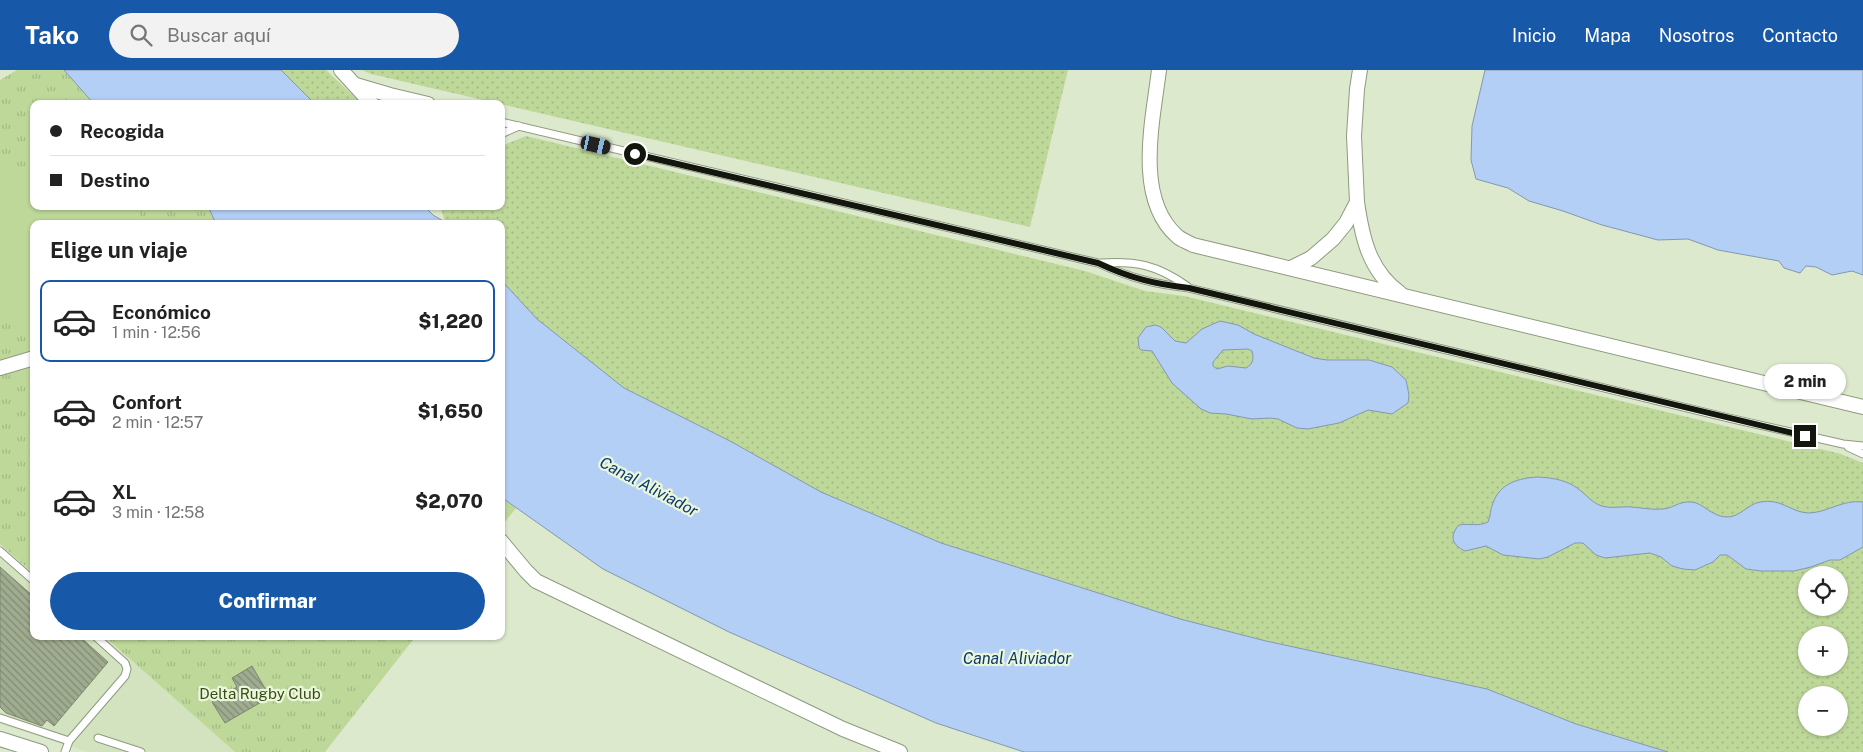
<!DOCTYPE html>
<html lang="es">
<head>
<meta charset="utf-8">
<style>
	:root { --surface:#fff; --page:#f2f2f2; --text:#222; --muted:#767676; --line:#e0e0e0; --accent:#1858a9 }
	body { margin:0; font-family:"Public Sans",sans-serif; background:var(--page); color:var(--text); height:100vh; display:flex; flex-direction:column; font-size:19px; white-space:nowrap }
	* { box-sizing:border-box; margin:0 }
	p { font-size:16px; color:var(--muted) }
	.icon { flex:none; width:28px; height:28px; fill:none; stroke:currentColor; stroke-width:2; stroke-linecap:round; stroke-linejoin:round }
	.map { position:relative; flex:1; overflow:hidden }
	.details { position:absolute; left:30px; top:150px; width:475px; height:420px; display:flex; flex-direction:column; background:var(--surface); border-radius:10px; box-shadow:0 1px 4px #0004 }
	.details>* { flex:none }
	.top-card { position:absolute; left:30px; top:30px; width:475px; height:110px; border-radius:10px; box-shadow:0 1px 4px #0004; display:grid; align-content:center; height:110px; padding:0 20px; background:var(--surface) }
	.fabs { position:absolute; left:1798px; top:496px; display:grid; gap:10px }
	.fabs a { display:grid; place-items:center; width:50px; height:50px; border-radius:50%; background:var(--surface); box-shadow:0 1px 4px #0004; font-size:25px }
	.end { position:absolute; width:22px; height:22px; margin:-11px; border:6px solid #12160c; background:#fff; box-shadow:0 0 0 2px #fff }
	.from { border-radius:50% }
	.bubble { position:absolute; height:35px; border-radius:18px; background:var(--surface); box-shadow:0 1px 4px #0004; font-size:16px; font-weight:800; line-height:35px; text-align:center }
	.car { position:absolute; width:15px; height:30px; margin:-15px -8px; border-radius:6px; box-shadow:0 0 4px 1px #0007; background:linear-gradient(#222 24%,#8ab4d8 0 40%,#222 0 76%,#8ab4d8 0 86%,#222 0) }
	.top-card b { display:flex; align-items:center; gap:18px; height:48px; font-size:19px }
	.top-card b+b { border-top:1px solid var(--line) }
	.top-card i { width:12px; height:12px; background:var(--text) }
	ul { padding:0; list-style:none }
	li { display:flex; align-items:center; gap:15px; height:82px; margin:0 10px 8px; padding:0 10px; border:2px solid transparent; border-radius:10px }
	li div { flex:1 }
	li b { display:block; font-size:19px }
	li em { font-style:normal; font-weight:800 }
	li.on { border-color:var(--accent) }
	li>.icon { width:45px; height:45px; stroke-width:1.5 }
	h2 { padding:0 20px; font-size:22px; line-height:60px }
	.button { display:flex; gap:10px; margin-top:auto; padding:10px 20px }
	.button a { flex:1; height:58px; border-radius:30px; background:var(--accent); color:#fff; font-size:20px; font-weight:800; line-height:58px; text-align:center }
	header { display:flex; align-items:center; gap:30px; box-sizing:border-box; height:70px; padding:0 25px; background:var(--accent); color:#fff }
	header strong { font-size:24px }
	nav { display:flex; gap:28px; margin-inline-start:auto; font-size:18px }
	.search { width:350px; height:45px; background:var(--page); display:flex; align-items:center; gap:12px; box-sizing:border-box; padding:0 18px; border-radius:28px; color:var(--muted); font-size:19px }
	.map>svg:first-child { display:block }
</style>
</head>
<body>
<header>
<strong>Tako</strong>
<div class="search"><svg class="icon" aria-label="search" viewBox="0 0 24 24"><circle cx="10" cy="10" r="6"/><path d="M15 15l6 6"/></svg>Buscar aquí</div>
<nav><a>Inicio</a><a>Mapa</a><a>Nosotros</a><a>Contacto</a></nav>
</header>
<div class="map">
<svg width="1863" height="682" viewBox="0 0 1863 682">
	<defs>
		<pattern id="grass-dots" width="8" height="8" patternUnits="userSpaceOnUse" patternTransform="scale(1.25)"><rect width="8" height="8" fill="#bed89a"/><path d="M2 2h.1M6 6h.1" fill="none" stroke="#a2b984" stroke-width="1.8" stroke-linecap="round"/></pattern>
		<pattern id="park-tufts" width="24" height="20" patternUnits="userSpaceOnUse" patternTransform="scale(1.25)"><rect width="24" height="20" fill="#bed89a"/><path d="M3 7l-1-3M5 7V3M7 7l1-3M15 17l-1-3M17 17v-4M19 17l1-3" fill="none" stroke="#a2b984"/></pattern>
		<pattern id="building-back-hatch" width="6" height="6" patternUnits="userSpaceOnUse" patternTransform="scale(1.25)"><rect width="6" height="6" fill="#a0ac90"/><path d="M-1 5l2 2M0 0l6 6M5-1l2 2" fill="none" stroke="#818b74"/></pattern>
	</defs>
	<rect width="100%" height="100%" fill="#dde9cd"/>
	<path fill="#d4e3bf" d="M 0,474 L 34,504 L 34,566 L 104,566 L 235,682 L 88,682 L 0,654 Z"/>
	<g fill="url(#grass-dots)" fill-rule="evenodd">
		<path d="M 281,0 L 326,0 L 362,34 L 315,34 Z"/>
		<path d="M 362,0 L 1068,0 L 1030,157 L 371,4 Z"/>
		<path d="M 526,66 L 1085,201 L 1145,221 L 1184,226 L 1841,384 L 1863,393 L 1863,682 L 1668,682 L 1576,654 L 1487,619 L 1266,571 L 1180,549 L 941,473 L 821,422 L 730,371 L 624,318 L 537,249 L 501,210 L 501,154 L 448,154 L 445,151 L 440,136 L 501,136 L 501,76 ZM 1806,505 L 1839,505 L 1839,538 L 1806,538 ZM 1806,565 L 1839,565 L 1839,598 L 1806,598 ZM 1806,625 L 1839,625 L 1839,658 L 1806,658 Z"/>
	</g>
	<g fill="url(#park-tufts)">
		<path d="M 17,0 L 64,0 L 94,34 L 34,34 L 34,136 L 208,136 L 216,154 L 34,154 L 34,504 L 0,474 L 0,10 Z"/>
		<path d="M 501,427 L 516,438 L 501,457 Z"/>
		<path d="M 104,566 L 416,566 L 325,682 L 235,682 Z"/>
	</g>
	<path fill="#bed89a" d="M 0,99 L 34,107 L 34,136 L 142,136 L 138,154 L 34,154 L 34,254 L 0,245 Z"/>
	<g fill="#b4cff5" stroke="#8398af" fill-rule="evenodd">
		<path d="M 64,0 L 281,0 L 315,34 L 94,34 Z"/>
		<path d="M 1485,0 L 1863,0 L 1863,205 L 1852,201 L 1832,205 L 1816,197 L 1806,196 L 1800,203 L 1784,198 L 1779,191 L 1718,180 L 1688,169 L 1658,170 L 1602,155 L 1563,141 L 1529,131 L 1508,118 L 1476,109 L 1471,90 L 1472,56 Z"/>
		<path d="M 208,136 L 424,136 L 433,145 L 448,154 L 216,154 Z"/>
		<path d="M 501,210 L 537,249 L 624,318 L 730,371 L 821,422 L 941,473 L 1180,549 L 1266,571 L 1487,619 L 1576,654 L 1668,682 L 1024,682 L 936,653 L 729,562 L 603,499 L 501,427 Z"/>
		<path d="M 1220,251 L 1238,255 L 1254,264 L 1314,288 L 1327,290 L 1369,290 L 1392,297 L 1406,310 L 1409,325 L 1408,333 L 1392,344 L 1368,340 L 1339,353 L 1308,359 L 1297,358 L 1278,349 L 1270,348 L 1252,349 L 1226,344 L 1210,343 L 1201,339 L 1172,313 L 1152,281 L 1141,280 L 1139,278 L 1138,268 L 1146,257 L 1155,255 L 1161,257 L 1175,271 L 1186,273 L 1202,259 ZM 1248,279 L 1252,281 C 1254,289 1253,294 1246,298 L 1228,296 L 1217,299 L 1213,296 L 1213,292 L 1223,280 Z"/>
		<path d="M 1538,407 C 1554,408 1568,410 1581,421 C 1587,426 1594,434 1602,436 C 1612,439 1622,436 1632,437 C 1643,438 1652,440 1663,439 C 1674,438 1678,431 1692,432 C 1703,433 1711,446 1726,447 C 1739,448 1748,434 1760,432 C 1782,428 1790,442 1808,443 C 1827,443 1843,429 1863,432 L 1863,477 L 1840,490 L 1830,490 L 1811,497 L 1794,501 L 1761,501 L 1746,499 L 1727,485 L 1720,485 L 1713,492 L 1695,500 L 1683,499 L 1672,496 L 1661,487 L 1650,483 L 1605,488 L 1596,485 L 1583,473 L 1575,473 L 1548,487 L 1539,489 L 1503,485 L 1486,476 L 1465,481 C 1452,475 1449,466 1459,455 C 1469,453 1478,457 1488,452 C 1491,446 1490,439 1493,433 C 1500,413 1519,408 1538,407 Z"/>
	</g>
	<g fill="url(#building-back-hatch)" stroke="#7c886d">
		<path d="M 0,497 L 34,527 L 34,566 L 79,566 L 108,592 L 54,656 L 47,650 L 42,656 L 6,643 L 0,637 Z"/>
		<path d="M 252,596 L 270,627 L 225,653 L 212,632 L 237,617 L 232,608 Z"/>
	</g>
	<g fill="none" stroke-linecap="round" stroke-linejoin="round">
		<g stroke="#8e9a7f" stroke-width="9">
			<g id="service">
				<path d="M 501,52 L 1098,193 C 1130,208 1154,214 1189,218 L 1729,348 L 1843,374 L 1863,376"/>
				<path d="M 501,64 L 519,56"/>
				<path d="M 1101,193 C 1137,191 1157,195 1187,216"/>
				<path d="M 1848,377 L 1863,384"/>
				<path d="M 0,481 L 34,511"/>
				<path d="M 0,648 L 69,671"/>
				<path d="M 98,668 L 141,682"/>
				<path d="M 65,682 L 69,671 L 125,606 L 127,599 L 125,593 L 95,566"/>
			</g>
		</g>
		<g stroke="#8e9a7f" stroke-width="16">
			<g id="minor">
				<path d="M 341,0 L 372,34"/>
				<path d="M 1159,0 C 1153,50 1134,128 1177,166 C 1181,170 1188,172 1193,175 L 1863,337"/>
				<path d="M 356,15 L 390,25 L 428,34"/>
				<path d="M 1357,132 C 1362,167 1369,201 1400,223"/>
				<path d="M 1291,198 L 1311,188 L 1333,169 L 1346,153 L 1357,132 L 1354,66 L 1357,19 L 1360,0"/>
				<path d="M 0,298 L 34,288"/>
				<path d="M 501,471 L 526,501 L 536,511 L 843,659 L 900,682"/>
				<path d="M 0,669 L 41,682"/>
			</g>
		</g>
		<use href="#service" stroke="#fff" stroke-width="7"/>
		<use href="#minor" stroke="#fff" stroke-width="14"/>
	</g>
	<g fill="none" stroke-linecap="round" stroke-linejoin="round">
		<path stroke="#12160c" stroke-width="6" d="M 635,84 L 1098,193 C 1130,208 1154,214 1189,218 L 1805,366"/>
	</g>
	<g text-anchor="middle" stroke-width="4.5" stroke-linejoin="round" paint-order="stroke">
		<g font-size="15" fill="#3a4c19" stroke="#eaf7da">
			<text x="260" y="629">Delta Rugby Club</text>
		</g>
		<g font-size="16" font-style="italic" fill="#0e3970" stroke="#eaf7da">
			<text transform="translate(649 416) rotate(28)" y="6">Canal Aliviador</text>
			<text x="1017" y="594">Canal Aliviador</text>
		</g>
	</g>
</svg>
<div class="fabs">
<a><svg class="icon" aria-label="locate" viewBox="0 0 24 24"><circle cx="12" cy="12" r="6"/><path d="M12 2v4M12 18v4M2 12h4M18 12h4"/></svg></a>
<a>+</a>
<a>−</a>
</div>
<i class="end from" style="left:635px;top:84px"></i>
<i class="end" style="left:1805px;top:366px"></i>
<div class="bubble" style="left:1764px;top:294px;width:82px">2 min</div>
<i class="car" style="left:596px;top:75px;rotate:103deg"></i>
<div class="top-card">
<b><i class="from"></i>Recogida</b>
<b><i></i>Destino</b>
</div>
<section class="details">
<h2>Elige un viaje</h2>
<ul>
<li class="on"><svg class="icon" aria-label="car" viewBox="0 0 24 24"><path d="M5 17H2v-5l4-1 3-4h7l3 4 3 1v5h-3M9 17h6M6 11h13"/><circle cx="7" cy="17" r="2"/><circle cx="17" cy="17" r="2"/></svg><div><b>Económico</b><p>1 min · 12:56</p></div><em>$1,220</em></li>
<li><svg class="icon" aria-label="car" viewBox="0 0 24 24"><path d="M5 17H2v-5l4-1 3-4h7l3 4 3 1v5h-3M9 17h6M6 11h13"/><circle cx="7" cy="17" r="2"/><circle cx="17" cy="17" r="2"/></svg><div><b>Confort</b><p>2 min · 12:57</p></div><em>$1,650</em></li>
<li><svg class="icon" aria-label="car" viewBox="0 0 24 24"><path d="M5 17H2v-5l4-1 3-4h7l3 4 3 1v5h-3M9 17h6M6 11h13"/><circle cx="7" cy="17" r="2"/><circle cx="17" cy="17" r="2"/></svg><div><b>XL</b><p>3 min · 12:58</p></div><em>$2,070</em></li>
</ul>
<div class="button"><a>Confirmar</a></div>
</section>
</div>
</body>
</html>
